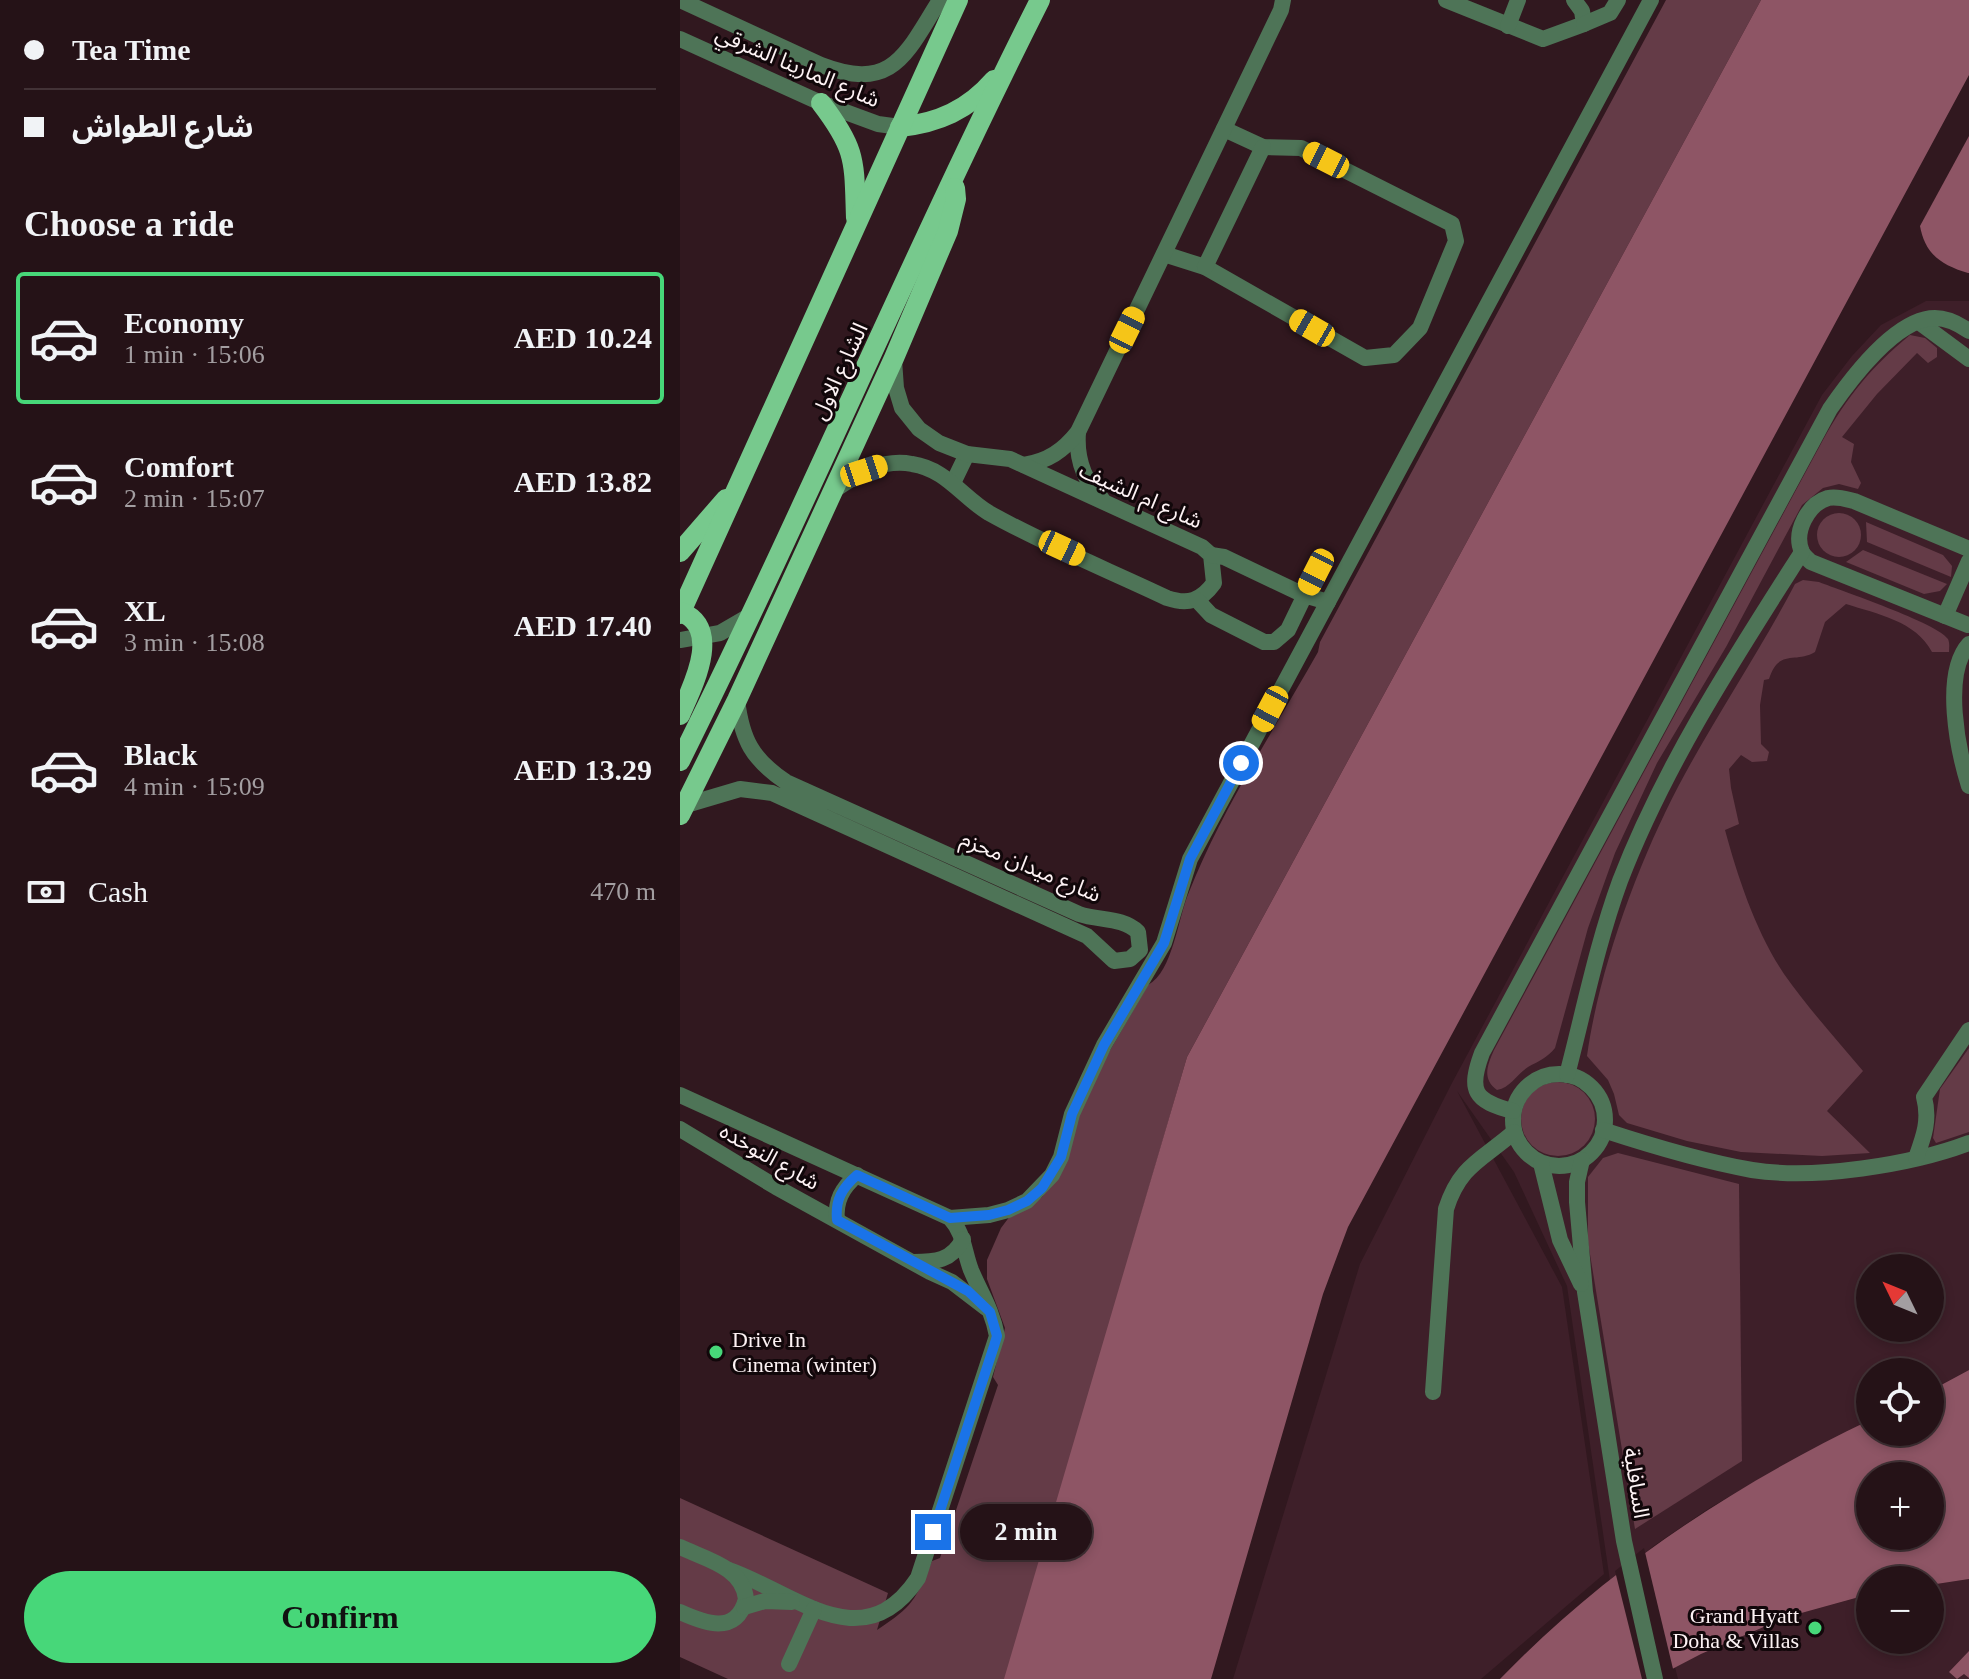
<!DOCTYPE html>
<html lang="en">
<head>
<meta charset="utf-8">
<style>
	:root { --surface:#251217; --page:#312024; --text:#f1f3f6; --muted:#a39ea1; --line:#423236; --accent:#47d779 }
	body { margin:0; font-family:"Times New Roman","Noto Sans Arabic",serif; background:var(--page); color:var(--text); height:100vh; display:flex; flex-direction:column; font-size:30px; white-space:nowrap }
	* { box-sizing:border-box; margin:0 }
	p { font-size:26px; color:var(--muted) }
	.icon { flex:none; width:44px; height:44px; fill:none; stroke:currentColor; stroke-width:2; stroke-linecap:round; stroke-linejoin:round }
	.map { position:relative; flex:1; overflow:hidden }
	.sheet { display:flex; flex-direction:column; background:var(--surface); width:680px }
	.sheet>* { flex:none }
	.guide { display:grid; align-content:center; height:176px; padding:0 24px; background:var(--surface) }
	.needle { width:52px; rotate:313deg }
	.fabs { position:absolute; left:1176px; top:1254px; display:grid; gap:16px }
	.fabs a { display:grid; place-items:center; width:88px; height:88px; border-radius:50%; background:var(--surface); box-shadow:0 4px 12px #0003,0 0 0 2px var(--line); font-size:40px }
	.end { position:absolute; width:36px; height:36px; margin:-18px; border:10px solid #1a73e8; background:#fff; box-shadow:0 0 0 4px #fff }
	.from { border-radius:50% }
	.bubble { position:absolute; height:56px; border-radius:28px; background:var(--surface); box-shadow:0 4px 12px #0003,0 0 0 2px var(--line); font-size:26px; font-weight:600; line-height:56px; text-align:center }
	.car { position:absolute; width:24px; height:48px; margin:-24px -12px; border-radius:10px; box-shadow:0 0 6px 2px #0007; background:linear-gradient(#f5c518 24%,#345 0 40%,#f5c518 0 76%,#345 0 86%,#f5c518 0) }
	.guide b { display:flex; align-items:center; gap:28px; height:76px; font-size:30px }
	.guide b+b { border-top:2px solid var(--line) }
	.guide i { width:20px; height:20px; background:var(--text) }
	ul { padding:0; list-style:none }
	li { display:flex; align-items:center; gap:24px; height:132px; margin:0 16px 12px; padding:0 8px; border:4px solid transparent; border-radius:8px }
	li div { flex:1 }
	li b { display:block; font-size:30px }
	li em { font-style:normal; font-weight:600 }
	li.on { border-color:var(--accent) }
	li>.icon { width:72px; height:72px; stroke-width:1.5 }
	h2 { padding:0 24px; font-size:36px; line-height:96px }
	.pay { display:flex; align-items:center; gap:20px; height:88px; padding:0 24px; font-size:30px }
	.pay p { margin-inline-start:auto }
	.button { display:flex; gap:16px; margin-top:auto; padding:16px 24px }
	.button a { flex:1; height:92px; border-radius:48px; background:var(--accent); color:#111; font-size:32px; font-weight:600; line-height:92px; text-align:center }
	main { display:flex; flex:1; min-height:0 }
	.map>svg:first-child { display:block }
</style>
</head>
<body>
<main>
<section class="sheet">
<div class="guide">
<b><i class="from"></i>Tea Time</b>
<b><i></i>شارع الطواش</b>
</div>
<h2>Choose a ride</h2>
<ul>
<li class="on"><svg class="icon" aria-label="car" viewBox="0 0 24 24"><path d="M5 17H2v-5l4-1 3-4h7l3 4 3 1v5h-3M9 17h6M6 11h13"/><circle cx="7" cy="17" r="2"/><circle cx="17" cy="17" r="2"/></svg><div><b>Economy</b><p>1 min · 15:06</p></div><em>AED 10.24</em></li>
<li><svg class="icon" aria-label="car" viewBox="0 0 24 24"><path d="M5 17H2v-5l4-1 3-4h7l3 4 3 1v5h-3M9 17h6M6 11h13"/><circle cx="7" cy="17" r="2"/><circle cx="17" cy="17" r="2"/></svg><div><b>Comfort</b><p>2 min · 15:07</p></div><em>AED 13.82</em></li>
<li><svg class="icon" aria-label="car" viewBox="0 0 24 24"><path d="M5 17H2v-5l4-1 3-4h7l3 4 3 1v5h-3M9 17h6M6 11h13"/><circle cx="7" cy="17" r="2"/><circle cx="17" cy="17" r="2"/></svg><div><b>XL</b><p>3 min · 15:08</p></div><em>AED 17.40</em></li>
<li><svg class="icon" aria-label="car" viewBox="0 0 24 24"><path d="M5 17H2v-5l4-1 3-4h7l3 4 3 1v5h-3M9 17h6M6 11h13"/><circle cx="7" cy="17" r="2"/><circle cx="17" cy="17" r="2"/></svg><div><b>Black</b><p>4 min · 15:09</p></div><em>AED 13.29</em></li>
</ul>
<div class="pay"><svg class="icon" aria-label="cash" viewBox="0 0 24 24"><path d="M3 7h18v10H3z"/><circle cx="12" cy="12" r="2"/></svg>Cash<p>470 m</p></div>
<div class="button"><a>Confirm</a></div>
</section>
<div class="map">
<svg width="1289" height="1679" viewBox="0 0 1289 1679">
	<rect width="100%" height="100%" fill="#31181f"/>
	<g fill="#3e1f29" fill-rule="evenodd">
		<path d="M 1246,301 L 1289,301 L 1289,1370 L 1250,1391 L 1250,1372 L 1190,1372 L 1190,1420 L 1100,1467 L 1028,1509 L 975,1545 L 930,1581 L 887,1286 L 834,1172 L 777,1091 L 882,1287 L 924,1574 L 801,1679 L 553,1679 L 680,1264 L 772,1083 L 1142,395 L 1172,356 L 1201,325 ZM 1190,1268 L 1250,1268 L 1250,1328 L 1190,1328 Z"/>
		<path d="M 1289,1579 L 1289,1679 L 998,1679 L 995,1667 L 1021,1654 L 1107,1617 L 1190,1594 L 1190,1640 L 1250,1640 L 1250,1585 Z"/>
	</g>
	<g fill="#643b47">
		<path d="M 986,0 L 1081,0 L 507,1057 L 326,1679 L 48,1679 L 0,1657 L 0,1498 L 208,1593 L 197,1630 C 233,1606 235,1601 252,1561 L 260,1558 L 318,1385 L 313,1377 L 325,1328 L 307,1279 L 307,1260 L 321,1228 L 330,1216 L 362,1197 L 374,1181 L 403,1102 L 421,1066 L 468,985 C 493,972 498,917 509,892 C 542,809 594,730 638,652 L 640,642 Z"/>
		<path d="M 1230,335 L 1245,338 L 1257,348 L 1257,357 L 1248,363 L 1237,353 L 1197,394 L 1162,437 L 1174,444 L 1171,462 L 1181,483 L 1178,489 L 1159,484 L 1143,488 L 1122,505 L 1046,647 L 977,763 L 935,853 L 908,928 L 875,1048 C 867,1058 859,1061 848,1067 C 836,1075 831,1087 817,1090 C 802,1079 807,1066 814,1050 L 1143,440 C 1166,398 1193,365 1230,335 Z"/>
		<circle cx="1159" cy="535" r="22"/>
		<path d="M 1186,522 L 1263,555 L 1272,566 L 1271,577 L 1187,542 Z"/>
		<path d="M 1183,550 L 1267,584 L 1260,591 L 1244,594 L 1166,562 Z"/>
		<path d="M 1123,580 L 1139,582 C 1162,591 1257,623 1268,639 C 1270,644 1269,647 1269,652 L 1252,652 C 1236,621 1197,614 1166,604 L 1145,622 L 1135,652 C 1115,664 1099,648 1089,679 L 1084,680 L 1080,705 L 1081,744 L 1089,752 L 1087,761 L 1072,762 L 1061,755 L 1049,769 L 1051,788 L 1059,824 L 1045,830 C 1058,878 1076,932 1104,974 C 1128,1008 1156,1039 1183,1071 L 1147,1111 L 1190,1153 L 1142,1156 L 1061,1152 L 1007,1141 L 947,1123 L 939,1115 L 934,1094 L 928,1080 L 907,1056 C 919,969 958,863 999,785 C 1035,717 1079,653 1115,584 Z"/>
		<path d="M 1289,1048 L 1289,1132 L 1256,1143 L 1253,1138 L 1260,1089 Z"/>
		<circle cx="878" cy="1119" r="37"/>
		<path d="M 938,1153 L 1059,1184 L 1062,1461 L 955,1529 L 908,1242 L 908,1177 L 923,1158 Z"/>
	</g>
	<g fill="#8e5565" fill-rule="evenodd">
		<path d="M 1081,0 L 1289,0 L 1289,75 L 668,1227 L 643,1294 L 531,1679 L 324,1679 L 507,1057 Z"/>
		<path d="M 1289,136 L 1289,273 L 1288,273 C 1261,265 1245,254 1240,226 Z"/>
		<path d="M 1289,1370 L 1289,1579 L 1250,1585 L 1250,1580 L 1190,1580 L 1190,1594 L 1107,1617 L 1021,1654 L 973,1679 L 820,1679 C 925,1570 1054,1485 1190,1420 L 1190,1432 L 1250,1432 L 1250,1391 ZM 1190,1476 L 1250,1476 L 1250,1536 L 1190,1536 Z"/>
		<path d="M 1289,1651 L 1289,1678 L 1284,1674 L 1277,1679 L 1269,1672 Z"/>
	</g>
	<path fill="#31181f" d="M 964,1548 L 994,1673 L 982,1679 L 962,1679 L 935,1571 Z"/>
	<g fill="none" stroke-linecap="round" stroke-linejoin="round">
		<g stroke="#4e7457" stroke-width="16">
			<path d="M 0,0 L 141,65 C 214,93 226,53 260,0"/>
			<path d="M 766,0 L 863,39 L 904,24 L 902,11 L 894,0"/>
			<path d="M 904,24 L 930,13 L 938,0"/>
			<path d="M 828,26 L 838,0"/>
			<path d="M 0,39 L 141,103 L 198,124 L 220,127"/>
			<path d="M 484,254 L 525,267 L 685,358 L 714,355 L 740,328 L 776,241 L 772,224 L 621,148 L 583,147 L 544,129"/>
			<path d="M 525,267 L 583,147"/>
			<path d="M 1239,322 L 1289,359"/>
			<path d="M 398,432 C 396,458 403,480 422,499"/>
			<path d="M 344,465 C 368,461 383,451 398,432 L 601,10 L 603,0"/>
			<path d="M 273,483 L 287,454"/>
			<path d="M 153,491 C 177,475 201,458 232,464 C 266,469 282,497 309,513 C 366,545 428,570 487,598 C 508,605 521,601 534,583 L 531,555 L 522,547 L 330,459 L 287,454 L 259,443 L 239,429 L 222,408 L 216,388 L 214,360"/>
			<path d="M 531,555 L 544,557 L 624,595 L 648,602"/>
			<path d="M 517,600 L 531,615 L 584,642 L 594,642 L 608,630 L 636,572"/>
			<path d="M 1265,616 L 1289,561"/>
			<path d="M 1288,625 L 1131,562 C 1128,559 1124,556 1122,552 C 1113,532 1128,504 1148,498 C 1157,496 1166,499 1174,501 L 1289,549"/>
			<path d="M 0,640 L 40,633 L 71,615"/>
			<path d="M 1289,644 C 1262,674 1278,751 1289,786"/>
			<path d="M 6,805 L 60,789 L 92,793 L 407,936 L 434,961 L 450,959 L 460,950 L 458,932 C 442,917 420,921 399,914 L 106,782 C 72,759 62,740 57,700"/>
			<circle cx="879" cy="1120" r="46"/>
			<path d="M 887,1075 C 904,1010 917,944 940,881 C 985,764 1055,657 1122,552"/>
			<path d="M 0,1095 L 270,1218 C 284,1233 284,1252 291,1270 C 301,1294 312,1309 317,1336 L 238,1578 C 183,1661 115,1593 49,1570"/>
			<path d="M 833,1111 C 794,1101 788,1091 802,1053 L 1150,409 C 1170,380 1216,318 1255,318 C 1268,318 1279,324 1289,331"/>
			<path d="M 0,1129 L 96,1187 L 250,1272 L 272,1282 L 306,1308"/>
			<path d="M 923,1130 C 972,1146 1021,1161 1072,1170 C 1134,1180 1231,1165 1289,1143"/>
			<path d="M 1236,1158 C 1244,1136 1250,1120 1244,1097 L 1289,1030"/>
			<path d="M 902,1160 L 897,1182 L 897,1202 L 905,1292 L 944,1541 L 975,1679"/>
			<path d="M 861,1163 L 880,1240 L 901,1284"/>
			<path d="M 270,1218 L 309,1215 L 328,1210 L 347,1201 L 372,1175 L 381,1157 L 392,1114 L 424,1045 L 484,943 L 510,859 L 971,0"/>
			<path d="M 157,1220 C 155,1201 162,1188 177,1175"/>
			<path d="M 233,1262 C 255,1262 272,1261 283,1239"/>
			<path d="M 753,1392 L 766,1209 C 780,1165 802,1160 834,1132"/>
			<path d="M 0,1547 C 25,1559 63,1567 66,1599 C 56,1636 24,1623 0,1612"/>
			<path d="M 64,1607 L 85,1601 L 112,1602"/>
			<path d="M 109,1664 L 134,1609"/>
		</g>
		<g stroke="#77c98d" stroke-width="20">
			<path d="M 141,103 C 177,150 174,161 176,218"/>
			<path d="M 220,127 C 258,123 288,110 314,80"/>
			<path d="M 0,552 L 46,499"/>
			<path d="M 0,614 L 278,0"/>
			<path d="M 0,715 C 12,687 43,629 1,612"/>
			<path d="M 0,761 C 125,510 234,250 360,0"/>
			<path d="M 0,815 L 57,700 L 214,358 L 268,231 L 276,199 L 275,188"/>
		</g>
	</g>
	<g fill="none" stroke-linecap="round" stroke-linejoin="round">
		<path stroke="#1a73e8" stroke-width="10" d="M 253,1532 L 314,1346 L 317,1336 L 310,1312 L 288,1291 L 157,1220 C 155,1200 162,1188 177,1175 L 270,1218 L 309,1215 L 328,1210 L 347,1201 L 362,1188 L 381,1157 L 392,1114 L 424,1045 L 484,943 L 510,859 L 561,763"/>
	</g>
	<g fill="#47d779" stroke="#11070a" stroke-width="3">
		<circle cx="36" cy="1352" r="8"/>
		<circle cx="1135" cy="1628" r="8"/>
	</g>
	<g text-anchor="middle" stroke-width="6" stroke-linejoin="round" paint-order="stroke">
		<g font-size="22" fill="#fdf2f4" stroke="#11070a">
			<text transform="translate(118 66) rotate(23)" y="8">شارع المارينا الشرقي</text>
			<text transform="translate(159 371) rotate(-65)" y="8">الشارع الاول</text>
			<text transform="translate(461 495) rotate(24)" y="8">شارع ام الشيف</text>
			<text transform="translate(351 866) rotate(23)" y="8">شارع ميدان محزم</text>
			<text transform="translate(90 1156) rotate(30)" y="8">شارع النوخده</text>
			<text transform="translate(957 1483) rotate(81)" y="8">السافلية</text>
		</g>
		<g font-size="22" fill="#fdf2f4" stroke="#11070a" text-anchor="start">
			<text x="52" y="1347">Drive In<tspan x="52" dy="25">Cinema (winter)</tspan></text>
			<text x="1119" y="1623" text-anchor="end">Grand Hyatt<tspan x="1119" dy="25">Doha &amp; Villas</tspan></text>
		</g>
	</g>
</svg>
<div class="fabs">
<a><svg class="needle" viewBox="-14 -14 28 28"><path d="M0-13l5 13h-10z" fill="#e53935"/><path d="M0 13l5-13h-10z" fill="#a39ea1"/></svg></a>
<a><svg class="icon" aria-label="locate" viewBox="0 0 24 24"><circle cx="12" cy="12" r="6"/><path d="M12 2v4M12 18v4M2 12h4M18 12h4"/></svg></a>
<a>+</a>
<a>−</a>
</div>
<i class="end from" style="left:561px;top:763px"></i>
<i class="end" style="left:253px;top:1532px"></i>
<div class="bubble" style="left:280px;top:1504px;width:132px">2 min</div>
<i class="car" style="left:646px;top:160px;rotate:297deg"></i>
<i class="car" style="left:632px;top:328px;rotate:300deg"></i>
<i class="car" style="left:447px;top:330px;rotate:26deg"></i>
<i class="car" style="left:184px;top:471px;rotate:72deg"></i>
<i class="car" style="left:382px;top:548px;rotate:115deg"></i>
<i class="car" style="left:636px;top:572px;rotate:207deg"></i>
<i class="car" style="left:590px;top:709px;rotate:208deg"></i>
</div>
</main>
</body>
</html>
